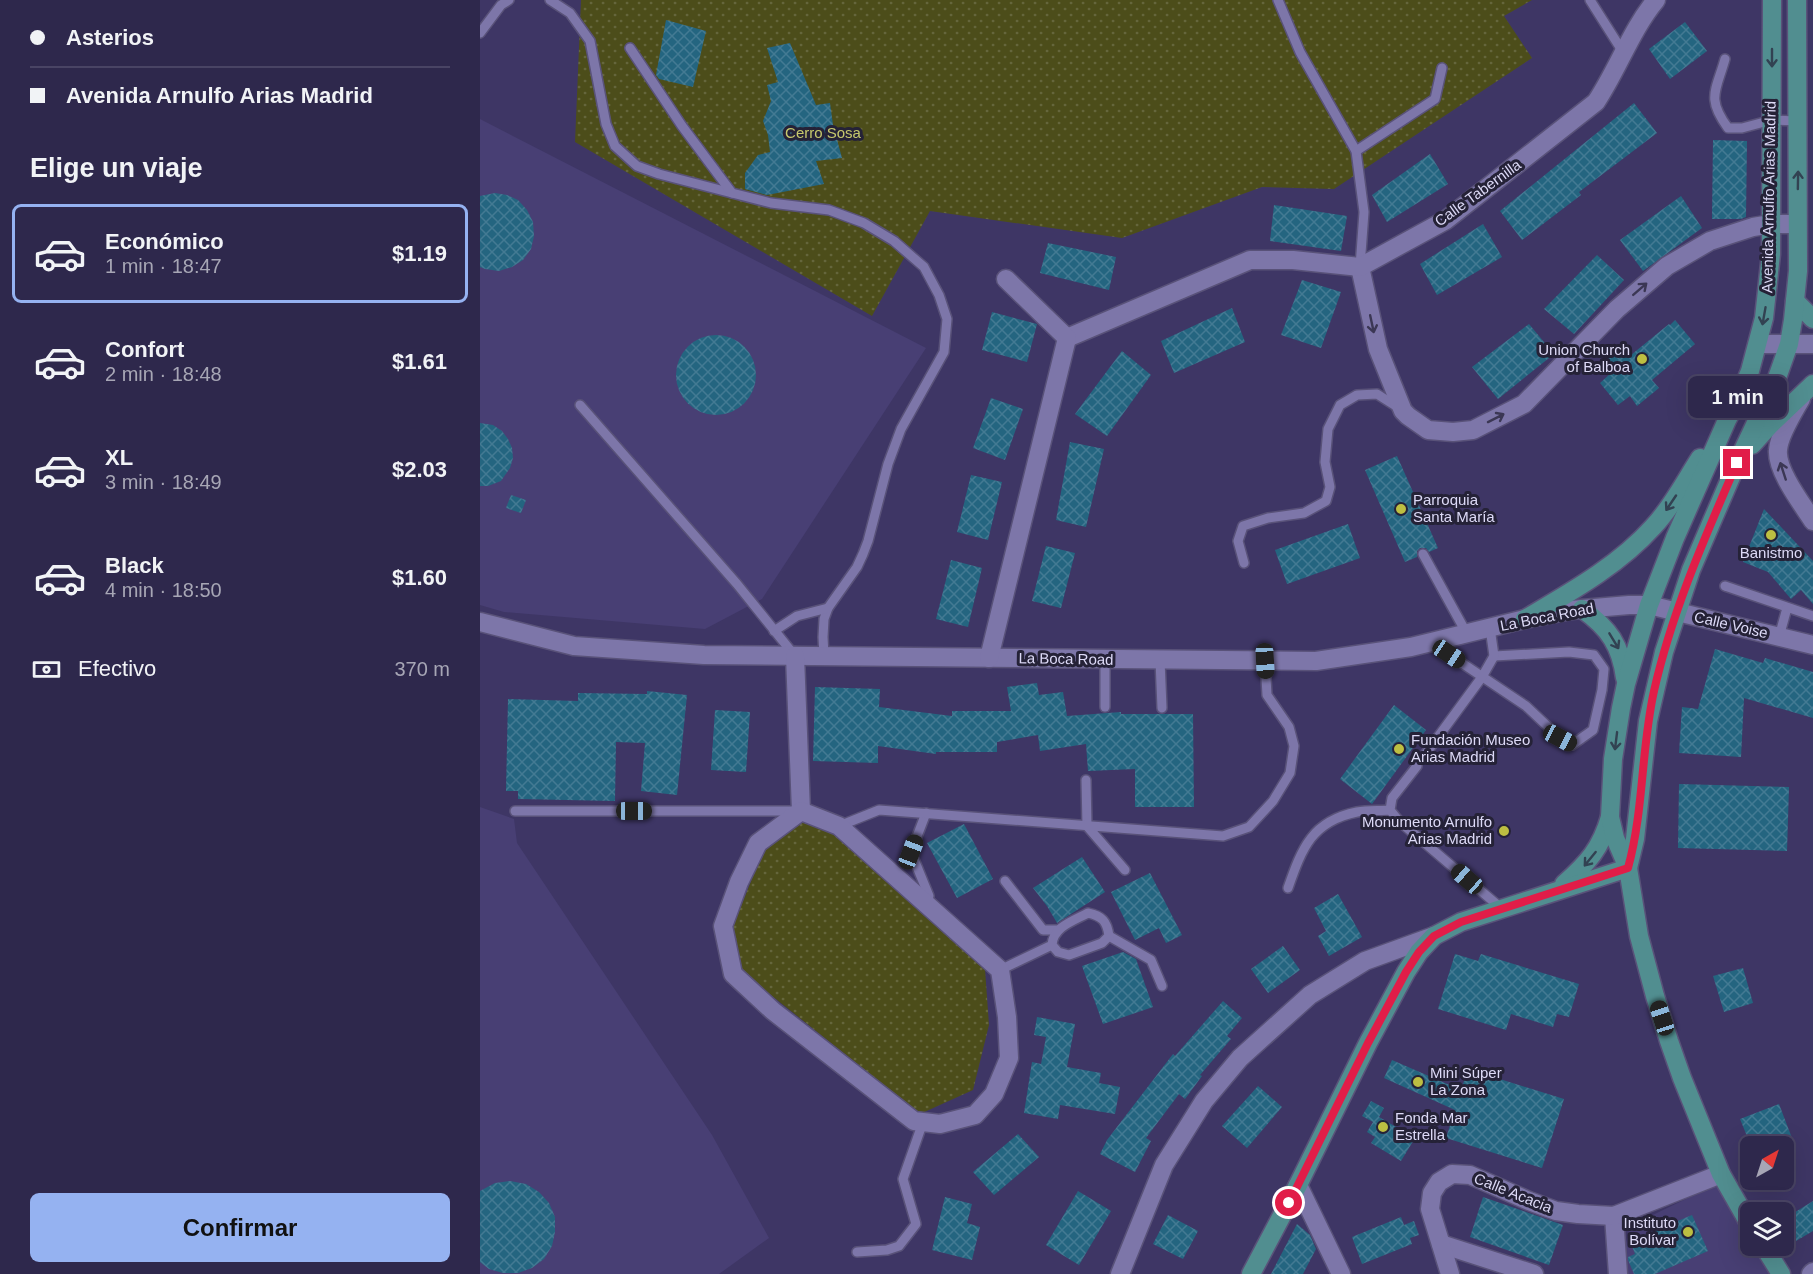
<!DOCTYPE html>
<html lang="es">
<head>
<meta charset="utf-8">
<style>
	:root { --surface:#2e284c; --page:#3a3456; --text:#f1f3f6; --muted:#a7a6b5; --line:#494464; --accent:#95b2f1 }
	body { margin:0; font-family:Arial,sans-serif; background:var(--page); color:var(--text); height:100vh; display:flex; flex-direction:column; font-size:22px; white-space:nowrap }
	* { box-sizing:border-box; margin:0 }
	p { font-size:20px; color:var(--muted) }
	.icon { flex:none; width:33px; height:33px; fill:none; stroke:currentColor; stroke-width:2; stroke-linecap:round; stroke-linejoin:round }
	.map { position:relative; flex:1; overflow:hidden }
	.drawer { display:flex; flex-direction:column; background:var(--surface); width:480px }
	.drawer>* { flex:none }
	.hud { display:grid; align-content:center; height:132px; padding:0 30px; background:var(--surface) }
	.needle { width:39px; rotate:39deg }
	.buttons { position:absolute; left:1260px; top:1136px; display:grid; gap:12px }
	.buttons a { display:grid; place-items:center; width:54px; height:54px; border-radius:9px; background:var(--surface); box-shadow:0 6px 24px #0002,0 0 0 2px var(--line); font-size:30px }
	.end { position:absolute; width:27px; height:27px; margin:-14px; border:8px solid #e11d48; background:#fff; box-shadow:0 0 0 3px #fff }
	.from { border-radius:50% }
	.bubble { position:absolute; height:42px; border-radius:9px; background:var(--surface); box-shadow:0 6px 24px #0002,0 0 0 2px var(--line); font-size:20px; font-weight:800; line-height:42px; text-align:center }
	.car { position:absolute; width:18px; height:36px; margin:-18px -9px; border-radius:8px; box-shadow:0 0 4px 2px #0007; background:linear-gradient(#222 24%,#8ab4d8 0 40%,#222 0 76%,#8ab4d8 0 86%,#222 0) }
	.hud b { display:flex; align-items:center; gap:21px; height:57px; font-size:22px }
	.hud b+b { border-top:2px solid var(--line) }
	.hud i { width:15px; height:15px; background:var(--text) }
	ul { padding:0; list-style:none }
	li { display:flex; align-items:center; gap:18px; height:99px; margin:0 12px 9px; padding:0 18px; border:3px solid transparent; border-radius:9px }
	li div { flex:1 }
	li b { display:block; font-size:22px }
	li em { font-style:normal; font-weight:800 }
	li.current { border-color:var(--accent) }
	li>.icon { width:54px; height:54px; stroke-width:1.5 }
	h2 { padding:0 30px; font-size:27px; line-height:72px }
	.pay { display:flex; align-items:center; gap:15px; height:66px; padding:0 30px; font-size:22px }
	.pay p { margin-inline-start:auto }
	.primary-button { display:flex; gap:12px; margin-top:auto; padding:12px 30px }
	.primary-button a { flex:1; height:69px; border-radius:9px; background:var(--accent); color:#111; font-size:24px; font-weight:800; line-height:69px; text-align:center }
	main { display:flex; flex:1; min-height:0 }
	.map>svg:first-child { display:block }
</style>
</head>
<body>
<main>
<section class="drawer">
<div class="hud">
<b><i class="from"></i>Asterios</b>
<b><i></i>Avenida Arnulfo Arias Madrid</b>
</div>
<h2>Elige un viaje</h2>
<ul>
<li class="current"><svg class="icon" aria-label="car" viewBox="0 0 24 24"><path d="M5 17H2v-5l4-1 3-4h7l3 4 3 1v5h-3M9 17h6M6 11h13"/><circle cx="7" cy="17" r="2"/><circle cx="17" cy="17" r="2"/></svg><div><b>Económico</b><p>1 min · 18:47</p></div><em>$1.19</em></li>
<li><svg class="icon" aria-label="car" viewBox="0 0 24 24"><path d="M5 17H2v-5l4-1 3-4h7l3 4 3 1v5h-3M9 17h6M6 11h13"/><circle cx="7" cy="17" r="2"/><circle cx="17" cy="17" r="2"/></svg><div><b>Confort</b><p>2 min · 18:48</p></div><em>$1.61</em></li>
<li><svg class="icon" aria-label="car" viewBox="0 0 24 24"><path d="M5 17H2v-5l4-1 3-4h7l3 4 3 1v5h-3M9 17h6M6 11h13"/><circle cx="7" cy="17" r="2"/><circle cx="17" cy="17" r="2"/></svg><div><b>XL</b><p>3 min · 18:49</p></div><em>$2.03</em></li>
<li><svg class="icon" aria-label="car" viewBox="0 0 24 24"><path d="M5 17H2v-5l4-1 3-4h7l3 4 3 1v5h-3M9 17h6M6 11h13"/><circle cx="7" cy="17" r="2"/><circle cx="17" cy="17" r="2"/></svg><div><b>Black</b><p>4 min · 18:50</p></div><em>$1.60</em></li>
</ul>
<div class="pay"><svg class="icon" aria-label="cash" viewBox="0 0 24 24"><path d="M3 7h18v10H3z"/><circle cx="12" cy="12" r="2"/></svg>Efectivo<p>370 m</p></div>
<div class="primary-button"><a>Confirmar</a></div>
</section>
<div class="map">
<svg width="1333" height="1274" viewBox="0 0 1333 1274">
	<defs>
		<pattern id="grass-dots" width="8" height="8" patternUnits="userSpaceOnUse" patternTransform="scale(1.5)"><rect width="8" height="8" fill="#4c4d1a"/><path d="M2 2h.1M6 6h.1" fill="none" stroke="#65663c" stroke-width="1.8" stroke-linecap="round"/></pattern>
		<pattern id="building-cross-hatch" width="8" height="8" patternUnits="userSpaceOnUse" patternTransform="scale(1.5)"><rect width="8" height="8" fill="#246580"/><path d="M0 0l8 8M0 8l8-8" fill="none" stroke="#437a93"/></pattern>
	</defs>
	<rect width="100%" height="100%" fill="#3e3665"/>
	<g fill="#483f74">
		<path d="M 0,119 L 446,348 L 282,599 L 225,629 L 24,612 L 0,605 Z"/>
		<path d="M 0,807 L 34,819 L 37,843 L 232,1135 L 289,1238 L 239,1274 L 0,1274 Z"/>
		<path d="M 1241,1182 L 1270,1238 L 1270,1245 L 1274,1245 L 1292,1274 L 1145,1274 L 1145,1248 L 1150,1226 Z"/>
	</g>
	<g fill="url(#grass-dots)">
		<path d="M 101,0 L 1052,0 L 1024,16 L 1052,58 L 854,189 L 782,187 L 642,238 L 450,211 L 392,316 L 95,142 Z"/>
		<path d="M 326,820 L 344,824 L 505,969 L 509,1025 L 493,1090 L 440,1114 L 262,972 L 252,929 L 283,851 Z"/>
	</g>
	<g fill="url(#building-cross-hatch)">
		<path d="M 186,20 L 226,31 L 213,87 L 179,79 L 176,75 Z"/>
		<path d="M 1205,22 L 1227,51 L 1190,79 L 1169,49 Z"/>
		<path d="M 310,43 L 336,105 L 350,103 L 353,125 L 362,158 L 336,161 L 344,184 L 287,195 L 265,189 L 265,173 L 278,155 L 290,152 L 288,135 L 283,121 L 291,101 L 287,85 L 298,82 L 287,48 Z"/>
		<path d="M 1154,103 L 1177,133 L 1099,192 L 1101,195 L 1042,240 L 1020,211 Z"/>
		<path d="M 1233,140 L 1267,141 L 1266,217 L 1261,219 L 1232,219 Z"/>
		<path d="M 950,154 L 968,184 L 907,222 L 892,195 Z"/>
		<path d="M 15,193 L 27,195 L 38,200 L 47,210 L 53,222 L 54,236 L 51,249 L 43,260 L 32,267 L 19,271 L 5,269 L 0,267 L 0,196 Z"/>
		<path d="M 1201,196 L 1222,228 L 1163,271 L 1140,240 Z"/>
		<path d="M 794,205 L 867,216 L 861,251 L 790,241 Z"/>
		<path d="M 1003,224 L 1022,257 L 957,295 L 940,264 Z"/>
		<path d="M 568,243 L 636,257 L 629,290 L 560,273 Z"/>
		<path d="M 1117,255 L 1144,280 L 1094,334 L 1064,309 Z"/>
		<path d="M 822,280 L 861,292 L 841,348 L 801,335 Z"/>
		<path d="M 752,308 L 765,342 L 694,373 L 681,341 Z"/>
		<path d="M 512,312 L 557,324 L 547,362 L 502,350 Z"/>
		<path d="M 1195,320 L 1215,344 L 1172,380 L 1179,388 L 1157,406 L 1150,396 L 1138,405 L 1120,383 L 1131,373 L 1123,363 L 1144,346 L 1151,355 L 1189,324 L 1190,325 Z"/>
		<path d="M 1049,324 L 1074,354 L 1018,399 L 992,367 Z"/>
		<circle cx="236" cy="375" r="40"/>
		<path d="M 642,351 L 671,375 L 627,436 L 595,414 Z"/>
		<path d="M 511,398 L 543,409 L 525,460 L 493,448 Z"/>
		<path d="M 0,423 L 13,425 L 22,431 L 28,439 L 32,448 L 33,458 L 30,468 L 21,481 L 8,486 L 0,486 Z"/>
		<path d="M 590,442 L 624,449 L 606,527 L 576,520 Z"/>
		<path d="M 917,456 L 958,548 L 949,552 L 946,548 L 940,548 L 937,551 L 937,557 L 925,562 L 885,470 Z"/>
		<path d="M 491,475 L 522,482 L 508,540 L 477,532 Z"/>
		<path d="M 31,495 L 46,500 L 41,513 L 26,508 Z"/>
		<path d="M 1284,509 L 1333,561 L 1333,604 L 1321,590 L 1311,599 L 1288,572 L 1263,562 Z"/>
		<path d="M 868,524 L 880,558 L 807,584 L 795,550 Z"/>
		<path d="M 566,546 L 595,553 L 581,608 L 552,601 Z"/>
		<path d="M 471,560 L 502,568 L 488,627 L 456,619 Z"/>
		<path d="M 1235,649 L 1283,663 L 1285,658 L 1333,672 L 1333,718 L 1264,698 L 1261,757 L 1199,753 L 1202,707 L 1218,709 Z"/>
		<path d="M 557,683 L 559,695 L 583,692 L 587,716 L 641,712 L 641,714 L 713,714 L 714,807 L 655,807 L 655,769 L 608,771 L 606,744 L 560,751 L 558,735 L 517,742 L 517,752 L 456,752 L 456,754 L 398,746 L 398,763 L 333,761 L 335,687 L 400,689 L 399,707 L 472,716 L 472,711 L 531,711 L 527,687 Z"/>
		<path d="M 167,691 L 207,695 L 197,795 L 161,791 L 165,743 L 136,742 L 135,801 L 38,799 L 38,791 L 26,791 L 28,699 L 98,701 L 98,693 L 167,694 Z"/>
		<path d="M 914,705 L 946,730 L 892,804 L 860,779 Z"/>
		<path d="M 235,710 L 270,712 L 266,772 L 231,770 Z"/>
		<path d="M 1199,784 L 1309,787 L 1307,851 L 1198,848 Z"/>
		<path d="M 484,824 L 513,879 L 477,898 L 447,843 Z"/>
		<path d="M 602,857 L 625,892 L 577,923 L 567,906 L 553,888 Z"/>
		<path d="M 670,873 L 702,935 L 686,943 L 679,928 L 655,940 L 631,892 Z"/>
		<path d="M 858,894 L 882,937 L 849,956 L 838,936 L 846,931 L 834,908 Z"/>
		<path d="M 803,946 L 820,970 L 788,993 L 771,969 Z"/>
		<path d="M 643,952 L 656,959 L 673,1007 L 623,1024 L 602,966 Z"/>
		<path d="M 975,954 L 998,961 L 1001,954 L 1099,984 L 1089,1017 L 1077,1014 L 1073,1027 L 1031,1014 L 1026,1030 L 958,1009 Z"/>
		<path d="M 1263,968 L 1273,1003 L 1244,1012 L 1233,976 Z"/>
		<path d="M 743,1001 L 762,1018 L 747,1036 L 751,1039 L 720,1075 L 722,1076 L 705,1099 L 699,1094 L 666,1138 L 671,1141 L 655,1172 L 620,1154 L 627,1140 L 693,1054 L 695,1056 Z"/>
		<path d="M 557,1017 L 595,1024 L 587,1067 L 621,1073 L 619,1083 L 640,1087 L 635,1114 L 580,1105 L 578,1119 L 544,1113 L 552,1062 L 561,1064 L 566,1037 L 554,1035 Z"/>
		<path d="M 912,1060 L 981,1090 L 988,1069 L 1084,1099 L 1062,1168 L 966,1138 L 975,1110 L 904,1078 Z"/>
		<path d="M 778,1086 L 802,1107 L 767,1148 L 742,1126 Z"/>
		<path d="M 891,1101 L 904,1108 L 899,1117 L 935,1138 L 921,1161 L 891,1143 L 895,1137 L 887,1132 L 893,1122 L 882,1116 Z"/>
		<path d="M 1299,1104 L 1315,1146 L 1271,1146 L 1260,1119 Z"/>
		<path d="M 538,1134 L 559,1157 L 514,1195 L 493,1172 Z"/>
		<path d="M 30,1181 L 46,1184 L 59,1192 L 69,1203 L 75,1217 L 75,1232 L 72,1246 L 64,1259 L 52,1268 L 38,1273 L 23,1273 L 9,1269 L 0,1262 L 0,1191 L 15,1183 Z"/>
		<path d="M 598,1191 L 631,1211 L 599,1265 L 566,1245 Z"/>
		<path d="M 465,1197 L 492,1204 L 487,1223 L 500,1227 L 492,1260 L 452,1250 Z"/>
		<path d="M 1003,1197 L 1083,1225 L 1069,1265 L 990,1237 Z"/>
		<path d="M 1333,1201 L 1333,1231 L 1316,1241 L 1304,1219 Z"/>
		<path d="M 688,1215 L 718,1231 L 703,1259 L 673,1244 Z"/>
		<path d="M 1212,1215 L 1228,1251 L 1175,1274 L 1154,1274 L 1148,1260 L 1148,1257 L 1155,1254 L 1150,1241 Z"/>
		<path d="M 921,1217 L 924,1225 L 934,1221 L 939,1235 L 930,1238 L 932,1244 L 882,1264 L 872,1237 Z"/>
		<path d="M 817,1224 L 830,1235 L 836,1249 L 823,1274 L 791,1274 Z"/>
	</g>
	<g fill="none" stroke-linecap="round" stroke-linejoin="round">
		<g stroke="#595279" stroke-width="12">
			<g id="service">
				<path d="M 70,0 L 90,13 L 110,41 L 126,124 L 135,146 L 157,166 L 179,174 L 252,193"/>
				<path d="M 798,0 L 820,52 L 876,151 L 884,212 L 880,267"/>
				<path d="M 1110,0 L 1143,52"/>
				<path d="M 0,33 L 21,5 L 29,0"/>
				<path d="M 150,48 L 202,126 L 252,193 L 291,203 L 349,210 L 384,223 L 414,241 L 444,267 L 459,295 L 467,319 L 464,352 L 421,429 L 408,464 L 388,541 L 383,554 L 377,567 L 348,608 L 344,619 L 343,637 L 344,656"/>
				<path d="M 1245,59 C 1236,91 1226,98 1248,128 L 1262,128 L 1292,120 L 1318,121"/>
				<path d="M 876,151 L 955,99 L 962,68"/>
				<path d="M 100,405 L 257,584 L 315,656"/>
				<path d="M 943,554 L 987,634"/>
				<path d="M 764,563 L 758,541 L 763,526 L 788,518 L 824,513 L 846,501 L 850,487 L 845,462 L 848,429 L 860,405 L 877,395 L 897,394 L 919,408"/>
				<path d="M 1245,586 L 1333,616"/>
				<path d="M 294,631 L 317,616 L 348,608"/>
				<path d="M 1299,637 L 1307,608"/>
				<path d="M 952,643 L 1046,706 L 1080,738 L 1092,745 L 1113,730 L 1122,690 L 1124,669 L 1114,655 L 1089,652 L 1014,656"/>
				<path d="M 625,659 L 625,707"/>
				<path d="M 680,660 L 682,708"/>
				<path d="M 944,756 L 1002,677 L 1014,656 L 1010,628"/>
				<path d="M 937,766 L 912,798 L 910,810 L 919,821 L 1021,908"/>
				<path d="M 606,780 L 607,826 L 645,870"/>
				<path d="M 35,811 L 318,811"/>
				<path d="M 446,813 L 431,852 L 449,896"/>
				<path d="M 359,826 L 399,810 L 743,836 L 769,827 L 793,801 L 810,773 L 814,746 L 809,727 L 787,695 L 785,661"/>
				<path d="M 525,881 L 563,930 L 578,930"/>
				<path d="M 808,888 C 822,848 832,821 877,812 C 888,810 899,811 910,810"/>
				<path d="M 629,936 L 671,960 L 682,986"/>
				<path d="M 520,970 L 572,945 L 578,952 L 589,955 L 622,943 L 629,936 C 627,921 622,916 608,913 C 593,921 573,927 572,945"/>
				<path d="M 377,1252 L 407,1250 L 419,1246 L 436,1224 L 423,1179 L 443,1122"/>
			</g>
		</g>
		<g stroke="#595279" stroke-width="21">
			<g id="minor">
				<path d="M 880,267 L 898,349 L 923,411 L 928,416 L 948,430 L 973,432 L 993,430 L 1044,404 L 1137,309 L 1187,266 L 1230,241 L 1273,227 L 1291,224 L 1317,224"/>
				<path d="M 587,338 L 770,260 L 813,260 L 880,267 L 966,220 L 1116,102 C 1138,69 1151,30 1176,0"/>
				<path d="M 1279,344 L 1333,344"/>
				<path d="M 1321,399 C 1313,413 1299,435 1298,450 C 1296,470 1322,504 1333,521"/>
				<path d="M 0,622 L 94,646 L 224,655 L 836,661 L 931,647 L 1045,619 L 1091,610 L 1149,605 L 1169,605 L 1333,645"/>
				<path d="M 315,656 L 321,811"/>
				<path d="M 509,658 L 587,338 L 526,279"/>
				<path d="M 321,811 L 359,826 L 520,970 L 527,1017 L 529,1058 L 514,1094 L 495,1115 L 460,1124 L 434,1121 L 293,1011 L 253,974 L 243,926 L 259,882 L 278,843 Z"/>
				<path d="M 818,1185 L 861,1274"/>
				<path d="M 1134,1216 L 1138,1274"/>
				<path d="M 961,1244 L 1054,1274"/>
				<path d="M 640,1274 L 684,1165 L 724,1101 L 760,1058 L 830,995 L 885,961 L 954,936"/>
				<path d="M 970,1274 L 950,1209 L 952,1193 L 959,1182 L 972,1174 L 990,1175 L 1049,1201 L 1076,1211 L 1098,1214 L 1134,1216 L 1241,1174"/>
				<path d="M 1331,1274 L 1333,1272"/>
			</g>
		</g>
		<g stroke="#595279" stroke-width="21">
			<g id="primary">
				<path d="M 1315,301 L 1333,319"/>
				<path d="M 1272,445 L 1290,425 L 1333,384"/>
				<path d="M 1102,609 C 1129,628 1141,646 1145,678"/>
				<path d="M 1045,619 C 1089,593 1138,566 1173,527 C 1192,507 1205,481 1220,458"/>
				<path d="M 1148,868 L 1155,839 L 1168,721 L 1184,652 L 1211,570 L 1257,463 L 1297,378 L 1309,344 L 1313,320 L 1318,271 L 1317,0"/>
				<path d="M 1084,884 C 1108,863 1121,848 1130,817"/>
				<path d="M 1270,1225 L 1241,1174 L 1202,1078 L 1189,1041 L 1175,996 L 1159,936 L 1148,868 L 1135,838 L 1130,817 L 1133,759 L 1141,708 L 1146,684 L 1169,605 L 1195,538 L 1247,420 L 1260,395 L 1270,371 L 1284,318 L 1291,254 L 1292,0"/>
				<path d="M 1283,1245 L 1301,1274"/>
				<path d="M 771,1274 L 818,1185 L 888,1043 L 926,972 L 939,952 L 954,936 L 981,922 L 1148,868"/>
			</g>
		</g>
		<use href="#service" stroke="#7d76a9" stroke-width="9"/>
		<use href="#minor" stroke="#7d76a9" stroke-width="18"/>
		<use href="#primary" stroke="#518e90" stroke-width="18"/>
	</g>
	<defs><path id="oneway-shaft" d="M-6 0H5M1.5-3L5.5 0L1.5 3" fill="none" stroke-width="1.6" stroke-linecap="round" stroke-linejoin="round" transform="scale(1.5)"/></defs>
	<g stroke="#324252">
		<use href="#oneway-shaft" transform="translate(1292 58) rotate(90)"/>
		<use href="#oneway-shaft" transform="translate(1318 180) rotate(-89)"/>
		<use href="#oneway-shaft" transform="translate(1284 316) rotate(100)"/>
		<use href="#oneway-shaft" transform="translate(1191 503) rotate(124)"/>
		<use href="#oneway-shaft" transform="translate(1134 641) rotate(59)"/>
		<use href="#oneway-shaft" transform="translate(1136 741) rotate(97)"/>
		<use href="#oneway-shaft" transform="translate(1110 859) rotate(129)"/>
	</g>
	<g stroke="#3b3754">
		<use href="#oneway-shaft" transform="translate(1160 289) rotate(-41)"/>
		<use href="#oneway-shaft" transform="translate(892 324) rotate(78)"/>
		<use href="#oneway-shaft" transform="translate(1016 418) rotate(-27)"/>
		<use href="#oneway-shaft" transform="translate(1303 471) rotate(-108)"/>
	</g>
	<g fill="none" stroke-linecap="round" stroke-linejoin="round">
		<path stroke="#e11d48" stroke-width="8" d="M 809,1203 L 888,1043 L 926,972 L 939,952 L 954,936 L 981,922 L 1148,868 C 1164,810 1161,749 1174,691 C 1192,611 1225,537 1257,463"/>
	</g>
	<g fill="#bdbf42" stroke="#252237" stroke-width="2">
		<circle cx="1162" cy="359" r="6"/>
		<circle cx="921" cy="509" r="6"/>
		<circle cx="1291" cy="535" r="6"/>
		<circle cx="919" cy="749" r="6"/>
		<circle cx="1024" cy="831" r="6"/>
		<circle cx="938" cy="1082" r="6"/>
		<circle cx="903" cy="1127" r="6"/>
		<circle cx="1208" cy="1232" r="6"/>
	</g>
	<g text-anchor="middle" stroke-width="6" stroke-linejoin="round" paint-order="stroke">
		<g font-size="15" fill="#c7c96d" stroke="#252237">
			<text x="343" y="138">Cerro Sosa</text>
		</g>
		<g font-size="15" fill="#dddaf7" stroke="#252237">
			<text transform="translate(998 193) rotate(-36)" y="5">Calle Tabernilla</text>
			<text transform="translate(1289 197) rotate(-89)" y="5">Avenida Arnulfo Arias Madrid</text>
			<text transform="translate(1067 617) rotate(-11)" y="5">La Boca Road</text>
			<text transform="translate(1251 625) rotate(13)" y="5">Calle Voise</text>
			<text transform="translate(586 659) rotate(1)" y="5">La Boca Road</text>
			<text transform="translate(1033 1193) rotate(22)" y="5">Calle Acacia</text>
		</g>
		<g font-size="15" fill="#dddaf7" stroke="#252237" text-anchor="start">
			<text x="1150" y="355" text-anchor="end">Union Church<tspan x="1150" dy="17">of Balboa</tspan></text>
			<text x="933" y="505">Parroquia<tspan x="933" dy="17">Santa María</tspan></text>
			<text x="1291" y="558" text-anchor="middle">Banistmo</text>
			<text x="931" y="745">Fundación Museo<tspan x="931" dy="17">Arias Madrid</tspan></text>
			<text x="1012" y="827" text-anchor="end">Monumento Arnulfo<tspan x="1012" dy="17">Arias Madrid</tspan></text>
			<text x="950" y="1078">Mini Súper<tspan x="950" dy="17">La Zona</tspan></text>
			<text x="915" y="1123">Fonda Mar<tspan x="915" dy="17">Estrella</tspan></text>
			<text x="1196" y="1228" text-anchor="end">Instituto<tspan x="1196" dy="17">Bolívar</tspan></text>
		</g>
	</g>
</svg>
<div class="buttons">
<a><svg class="needle" viewBox="-14 -14 28 28"><path d="M0-13l5 13h-10z" fill="#e53935"/><path d="M0 13l5-13h-10z" fill="#a7a6b5"/></svg></a>
<a><svg class="icon" aria-label="layers" viewBox="0 0 24 24"><path d="M12 4l9 5-9 5-9-5zM3 14l9 5 9-5"/></svg></a>
</div>
<i class="end from" style="left:809px;top:1203px"></i>
<i class="end" style="left:1257px;top:463px"></i>
<div class="bubble" style="left:1208px;top:376px;width:99px">1 min</div>
<i class="car" style="left:969px;top:654px;rotate:124deg"></i>
<i class="car" style="left:785px;top:661px;rotate:177deg"></i>
<i class="car" style="left:1080px;top:738px;rotate:118deg"></i>
<i class="car" style="left:154px;top:811px;rotate:90deg"></i>
<i class="car" style="left:431px;top:852px;rotate:21deg"></i>
<i class="car" style="left:987px;top:879px;rotate:311deg"></i>
<i class="car" style="left:1182px;top:1018px;rotate:342deg"></i>
</div>
</main>
</body>
</html>
